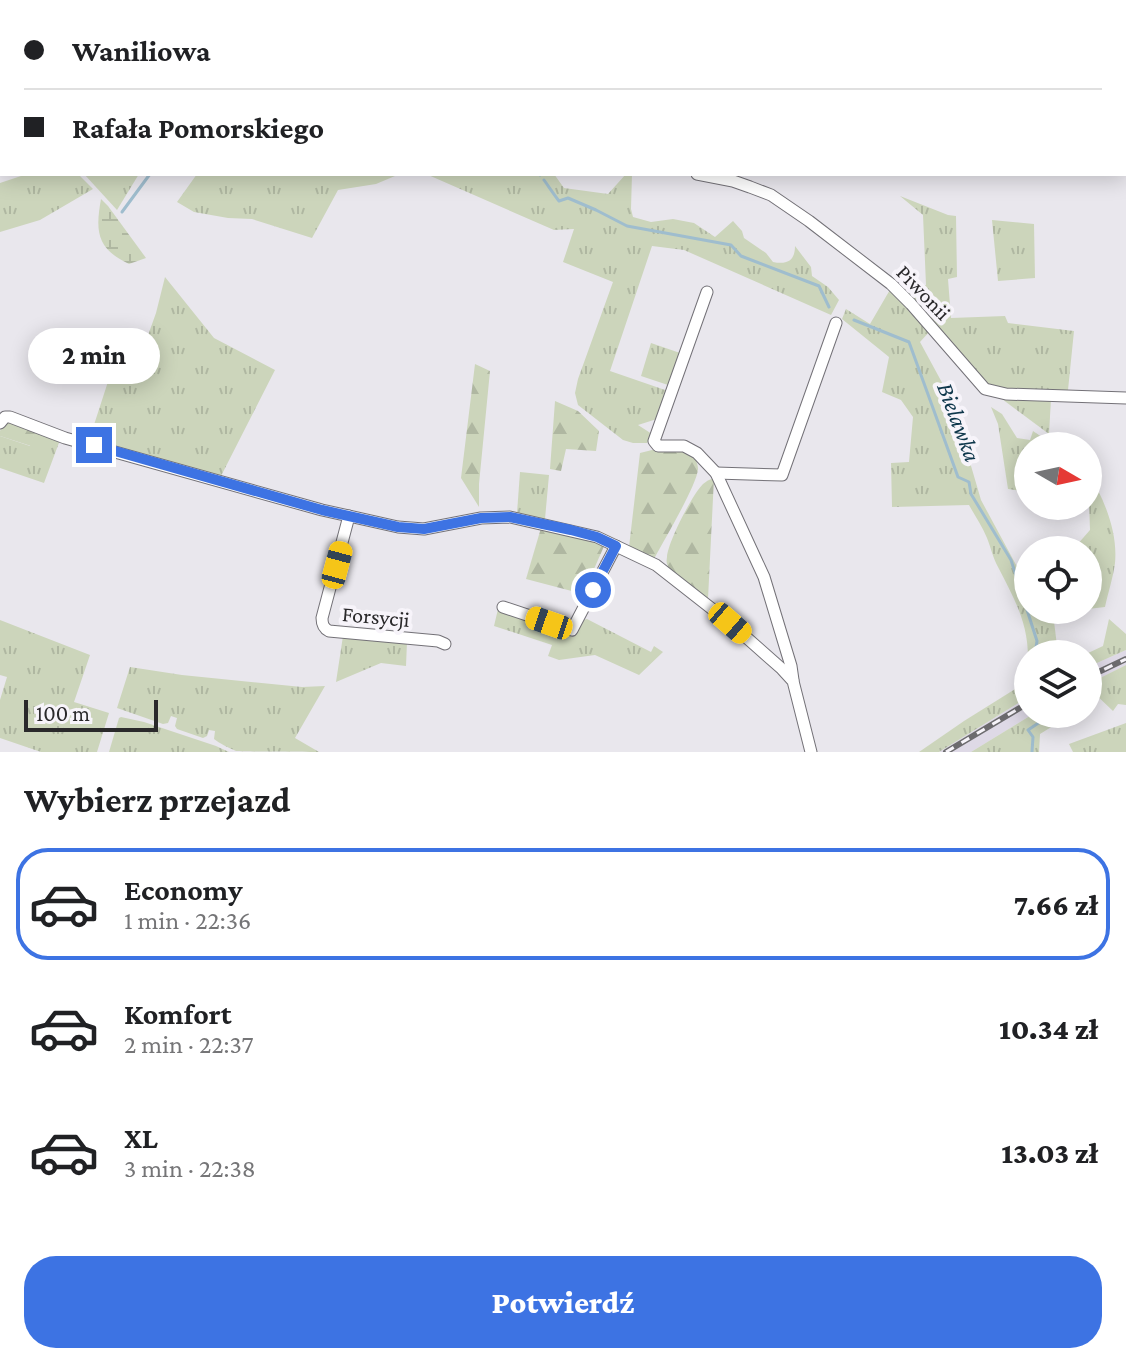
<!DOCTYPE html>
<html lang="pl">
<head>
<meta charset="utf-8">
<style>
	:root { --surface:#fff; --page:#f6f6f6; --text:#202124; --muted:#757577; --line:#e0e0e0; --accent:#3d73e3 }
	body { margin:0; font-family:"Crimson Pro",serif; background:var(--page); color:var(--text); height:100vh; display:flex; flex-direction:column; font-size:30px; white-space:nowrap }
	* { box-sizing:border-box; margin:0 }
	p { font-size:26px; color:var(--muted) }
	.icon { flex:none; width:44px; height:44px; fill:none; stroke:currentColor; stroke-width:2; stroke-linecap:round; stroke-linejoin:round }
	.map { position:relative; height:752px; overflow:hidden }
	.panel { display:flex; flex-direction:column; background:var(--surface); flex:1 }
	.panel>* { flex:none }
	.guide { position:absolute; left:0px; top:0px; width:1126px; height:176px; box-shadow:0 4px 20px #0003; display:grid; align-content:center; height:176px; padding:0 24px; background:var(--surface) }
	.needle { width:52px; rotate:99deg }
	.tools { position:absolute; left:1014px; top:432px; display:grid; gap:16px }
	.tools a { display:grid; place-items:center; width:88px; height:88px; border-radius:50%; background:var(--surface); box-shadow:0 4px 20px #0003; font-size:40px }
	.scale { position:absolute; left:24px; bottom:20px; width:134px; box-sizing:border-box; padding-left:8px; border:4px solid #2a292b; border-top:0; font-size:22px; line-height:28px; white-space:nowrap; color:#2a292b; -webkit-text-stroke:6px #f7f4fa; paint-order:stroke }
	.end { position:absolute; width:36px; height:36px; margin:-18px; border:10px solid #3d73e3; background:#fff; box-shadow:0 0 0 4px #fff }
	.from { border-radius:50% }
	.bubble { position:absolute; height:56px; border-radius:28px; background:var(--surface); box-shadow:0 4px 20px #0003; font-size:26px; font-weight:800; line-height:56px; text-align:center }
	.car { position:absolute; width:24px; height:48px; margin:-24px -12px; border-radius:10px; box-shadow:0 0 6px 2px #0007; background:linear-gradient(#f5c518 24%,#345 0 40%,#f5c518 0 76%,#345 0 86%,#f5c518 0) }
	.guide b { display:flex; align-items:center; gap:28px; height:76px; font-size:30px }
	.guide b+b { border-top:2px solid var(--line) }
	.guide i { width:20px; height:20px; background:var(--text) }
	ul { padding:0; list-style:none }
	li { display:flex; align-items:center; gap:24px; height:112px; margin:0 16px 12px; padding:0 8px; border:4px solid transparent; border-radius:32px }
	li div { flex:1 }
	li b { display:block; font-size:30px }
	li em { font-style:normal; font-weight:800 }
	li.current { border-color:var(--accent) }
	li>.icon { width:72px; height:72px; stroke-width:1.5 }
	h2 { padding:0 24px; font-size:36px; line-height:96px }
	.button { display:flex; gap:16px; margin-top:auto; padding:16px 24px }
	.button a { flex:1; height:92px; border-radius:32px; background:var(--accent); color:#fff; font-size:32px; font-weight:800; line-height:92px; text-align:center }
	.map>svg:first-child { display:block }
</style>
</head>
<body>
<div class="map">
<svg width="1126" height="752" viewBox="0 0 1126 752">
	<defs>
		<pattern id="grass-tufts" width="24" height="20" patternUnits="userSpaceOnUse" patternTransform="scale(2)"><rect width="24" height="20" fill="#ccd5bb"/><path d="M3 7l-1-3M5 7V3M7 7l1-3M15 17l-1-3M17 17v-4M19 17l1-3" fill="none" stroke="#afb7a1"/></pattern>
		<pattern id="forest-firs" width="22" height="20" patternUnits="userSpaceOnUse" patternTransform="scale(2)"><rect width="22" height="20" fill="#ccd5bb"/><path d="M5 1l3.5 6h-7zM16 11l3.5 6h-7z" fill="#afb7a1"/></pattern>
		<pattern id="wetland-marsh" width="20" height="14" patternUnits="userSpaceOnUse" patternTransform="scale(2)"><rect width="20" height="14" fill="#ccd5bb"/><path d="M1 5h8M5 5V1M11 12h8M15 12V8" fill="none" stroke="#afb7a1"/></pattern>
	</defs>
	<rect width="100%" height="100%" fill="#e9e7ed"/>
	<g fill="#ded9e6">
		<path d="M 1126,650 L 1126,665 L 1088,684 L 1088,667 Z"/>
		<path d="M 1028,697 L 1028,714 L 1033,714 L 971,752 L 939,752 Z"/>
	</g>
	<g fill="url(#grass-tufts)">
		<path d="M 11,0 L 451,0 L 452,2 L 13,2 Z"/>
		<path d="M 27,174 L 78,174 L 93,189 L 40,220 L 0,232 L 0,183 Z"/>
		<path d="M 84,174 L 139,174 L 117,210 Z"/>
		<path d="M 197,174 L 395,174 L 395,176 L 376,184 L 338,190 L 312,238 L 252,219 L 228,218 L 194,212 L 177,202 Z"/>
		<path d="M 426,174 L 554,174 L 564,188 L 608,194 L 626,174 L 632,174 L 631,209 L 633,217 L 651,222 L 673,219 L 694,223 L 715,237 L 733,221 L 742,231 L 744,238 L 766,253 L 773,262 C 788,265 795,260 795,246 L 811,267 L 812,276 L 828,287 L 839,300 L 831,315 L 684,250 L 652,246 L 610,371 L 668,391 L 660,418 L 638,425 L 652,434 L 647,443 L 633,443 L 623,440 L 578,405 L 575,393 L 578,379 L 613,282 L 563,262 L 574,229 L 554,230 Z"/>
		<path d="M 900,196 L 948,215 L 956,216 L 957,277 L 948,279 L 951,318 L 1005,316 L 1008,323 L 1074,331 L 1068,390 L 1016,391 L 987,385 L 901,289 L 905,287 L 926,285 L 923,215 Z"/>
		<path d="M 992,220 L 1034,224 L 1035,278 L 998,281 Z"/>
		<path d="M 165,277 L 214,338 L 275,370 L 221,476 L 84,439 L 91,434 L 115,360 L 137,366 L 156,313 Z"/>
		<path d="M 891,288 L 930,331 L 920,342 L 952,401 L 981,500 L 1022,576 L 1028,569 L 1028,610 L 1078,610 L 1053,613 L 1058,654 L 1028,654 L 1028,662 C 1029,624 1015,600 998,567 C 993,558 991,548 987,538 C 982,526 975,516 969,505 L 892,507 L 891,463 L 909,462 L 913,417 L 901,400 L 882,392 L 889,357 L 842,319 L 846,309 L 870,324 Z"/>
		<path d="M 651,343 L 683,354 L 671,386 L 641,376 Z"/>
		<path d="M 1002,399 L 1051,399 L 1049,434 Z"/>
		<path d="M 991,407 L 1002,414 L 1017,438 L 1030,440 L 1033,431 L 1055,446 L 1028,446 L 1028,492 L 1008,489 L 998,424 Z"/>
		<path d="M 35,431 L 60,440 L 44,483 L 0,468 L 0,436 L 30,446 Z"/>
		<path d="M 520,472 L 549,475 L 545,519 L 517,513 Z"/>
		<path d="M 1088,473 C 1104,498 1118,532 1115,563 C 1113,578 1108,593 1105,607 L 1088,609 L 1088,550 L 1044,550 L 1066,549 L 1076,546 L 1090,530 Z"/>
		<path d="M 498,609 L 572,634 L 583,620 L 587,619 L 651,652 L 654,646 L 663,652 L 639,675 L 595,655 L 559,660 L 548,656 L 552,645 L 494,626 Z"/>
		<path d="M 1109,619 L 1126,634 L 1126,650 L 1088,667 L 1088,654 L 1086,654 L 1103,646 Z"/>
		<path d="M 0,620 L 90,655 L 74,702 L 109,713 L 97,752 L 41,752 L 0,738 L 0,700 L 7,677 L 0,675 Z"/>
		<path d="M 343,636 L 407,642 L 406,666 L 381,663 L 336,682 Z"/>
		<path d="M 1126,665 L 1126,705 L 1118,704 L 1113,711 L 1093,692 L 1088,694 L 1088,684 Z"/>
		<path d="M 130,667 L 182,675 L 302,687 L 325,686 L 295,738 L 319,752 C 302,752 248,752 236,751 C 229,748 219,743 214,739 L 215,731 L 209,730 L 207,736 L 203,738 L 177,729 L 175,726 L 177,718 L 171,716 L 168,723 L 163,724 L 117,708 Z"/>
		<path d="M 1028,681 L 1028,697 L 939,752 L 919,752 L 964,721 Z"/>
		<path d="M 1033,714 L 1060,714 L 1061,721 L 1040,734 L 1039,752 L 971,752 Z"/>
		<path d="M 121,717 L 144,722 L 216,746 L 229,752 L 109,752 L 119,718 Z"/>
		<path d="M 1126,723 L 1126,752 L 1073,752 L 1069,744 Z"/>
	</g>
	<g fill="url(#forest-firs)">
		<path d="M 475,364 L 490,371 L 479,484 L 479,507 L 461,478 Z"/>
		<path d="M 555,401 L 578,411 L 599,431 L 596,451 L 566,449 L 561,471 L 550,469 Z"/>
		<path d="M 10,421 L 35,431 L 31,446 L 0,436 L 0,431 L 4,423 Z"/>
		<path d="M 652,450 C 664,450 679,447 689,453 C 694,456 698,462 698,469 C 697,485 663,542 654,559 L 629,547 L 640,453 Z"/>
		<path d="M 714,478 L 708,599 L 669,569 C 667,563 666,564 667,557 C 668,542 692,495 703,484 C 708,480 709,480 714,478 Z"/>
		<path d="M 541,528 L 605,544 L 583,594 L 526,579 Z"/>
	</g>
	<path fill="url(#wetland-marsh)" d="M 101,199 L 108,206 L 146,258 L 129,264 C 97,249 95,232 101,199 Z"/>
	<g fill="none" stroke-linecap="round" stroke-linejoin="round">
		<g stroke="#9fbdce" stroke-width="3">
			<path d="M 194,0 L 194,2"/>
			<path d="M 434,0 L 434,2"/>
			<path d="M 539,174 L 540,175"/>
			<path d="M 544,180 C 549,187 553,193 559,201 L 568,198 L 596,210 L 627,226 L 731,245 L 741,256 L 819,286 L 829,307"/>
			<path d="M 122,212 L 150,174"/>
			<path d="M 854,320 L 909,342 L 958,477 L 969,482 L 971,494 L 1011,560 L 1037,641 L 1035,654"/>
			<path d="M 1032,752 L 1033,737 L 1028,730 L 1040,722 L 1053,718 L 1054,714"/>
		</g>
		<g stroke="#737177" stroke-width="13">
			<g id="minor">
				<path d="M 583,0 L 588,2"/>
				<path d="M 697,174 L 733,181 L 750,187 L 771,195 L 809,221 L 891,284 L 911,304 L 985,389 L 1006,394 L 1126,398"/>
				<path d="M 707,292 L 654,441 L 658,446 L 684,446 L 697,453 L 716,473 L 764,577 L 791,666 L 793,680"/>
				<path d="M 0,423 L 5,417 L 10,417 L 65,438 L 322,510 L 398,527 L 424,529 L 481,518 L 510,517 L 597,537 L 656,565 L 730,623 L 782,669 L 793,681 L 811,752"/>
				<path d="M 716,473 L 782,475 L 836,323"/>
				<path d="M 349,516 L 322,618 C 322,624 323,628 329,631 L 438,641 L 445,644"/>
				<path d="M 503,607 L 572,630 L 616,546"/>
			</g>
		</g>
		<use href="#minor" stroke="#fff" stroke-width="11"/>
		<g stroke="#6c6b6e" stroke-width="6">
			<g id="rail">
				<path d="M 1088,677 L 1126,659"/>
				<path d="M 946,752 L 1028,703"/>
			</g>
		</g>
		<use href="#rail" stroke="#f7f4fa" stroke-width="3" stroke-dasharray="9" stroke-linecap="butt"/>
	</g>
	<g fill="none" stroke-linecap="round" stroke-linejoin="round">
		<path stroke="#3d73e3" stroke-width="10" d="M 94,445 L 322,510 L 398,527 L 424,529 L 481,518 L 510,517 L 571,530 L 597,537 L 616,546 L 593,590"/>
	</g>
	<g text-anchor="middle" stroke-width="8" stroke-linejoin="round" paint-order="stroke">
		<g font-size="22" fill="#2a292b" stroke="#f7f4fa">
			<text transform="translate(924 292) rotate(46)" y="8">Piwonii</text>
			<text transform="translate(376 616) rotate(5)" y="8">Forsycji</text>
		</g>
		<g font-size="24" font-style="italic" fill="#0e374b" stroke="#f7f4fa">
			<text transform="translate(959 422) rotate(69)" y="8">Bielawka</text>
		</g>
	</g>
</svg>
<div class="tools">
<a><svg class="needle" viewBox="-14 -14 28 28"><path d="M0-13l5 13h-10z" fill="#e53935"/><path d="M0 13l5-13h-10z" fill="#757577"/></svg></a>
<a><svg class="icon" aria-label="locate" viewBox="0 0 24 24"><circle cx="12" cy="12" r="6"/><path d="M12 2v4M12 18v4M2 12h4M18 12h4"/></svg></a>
<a><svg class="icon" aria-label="layers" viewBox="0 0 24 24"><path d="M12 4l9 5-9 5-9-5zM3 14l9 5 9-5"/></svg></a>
</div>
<div class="scale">100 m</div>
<i class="end from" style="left:593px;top:590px"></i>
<i class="end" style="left:94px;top:445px"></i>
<div class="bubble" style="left:28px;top:328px;width:132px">2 min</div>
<i class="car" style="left:337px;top:565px;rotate:15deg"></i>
<i class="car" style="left:549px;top:623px;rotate:289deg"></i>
<i class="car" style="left:730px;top:623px;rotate:131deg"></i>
<div class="guide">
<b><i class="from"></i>Waniliowa</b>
<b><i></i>Rafała Pomorskiego</b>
</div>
</div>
<section class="panel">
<h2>Wybierz przejazd</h2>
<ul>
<li class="current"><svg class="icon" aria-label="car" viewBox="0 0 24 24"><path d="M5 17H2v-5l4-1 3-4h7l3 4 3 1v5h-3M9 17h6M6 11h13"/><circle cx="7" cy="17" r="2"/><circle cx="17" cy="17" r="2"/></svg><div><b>Economy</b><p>1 min · 22:36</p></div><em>7.66 zł</em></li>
<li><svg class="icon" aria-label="car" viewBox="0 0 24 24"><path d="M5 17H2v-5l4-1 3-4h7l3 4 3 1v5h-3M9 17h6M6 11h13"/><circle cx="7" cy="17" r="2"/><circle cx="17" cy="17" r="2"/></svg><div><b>Komfort</b><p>2 min · 22:37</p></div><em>10.34 zł</em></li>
<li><svg class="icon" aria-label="car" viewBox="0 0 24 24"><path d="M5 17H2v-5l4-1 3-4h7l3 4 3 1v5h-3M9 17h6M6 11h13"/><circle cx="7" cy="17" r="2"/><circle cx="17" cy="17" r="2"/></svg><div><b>XL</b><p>3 min · 22:38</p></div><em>13.03 zł</em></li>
</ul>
<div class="button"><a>Potwierdź</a></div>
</section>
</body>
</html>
